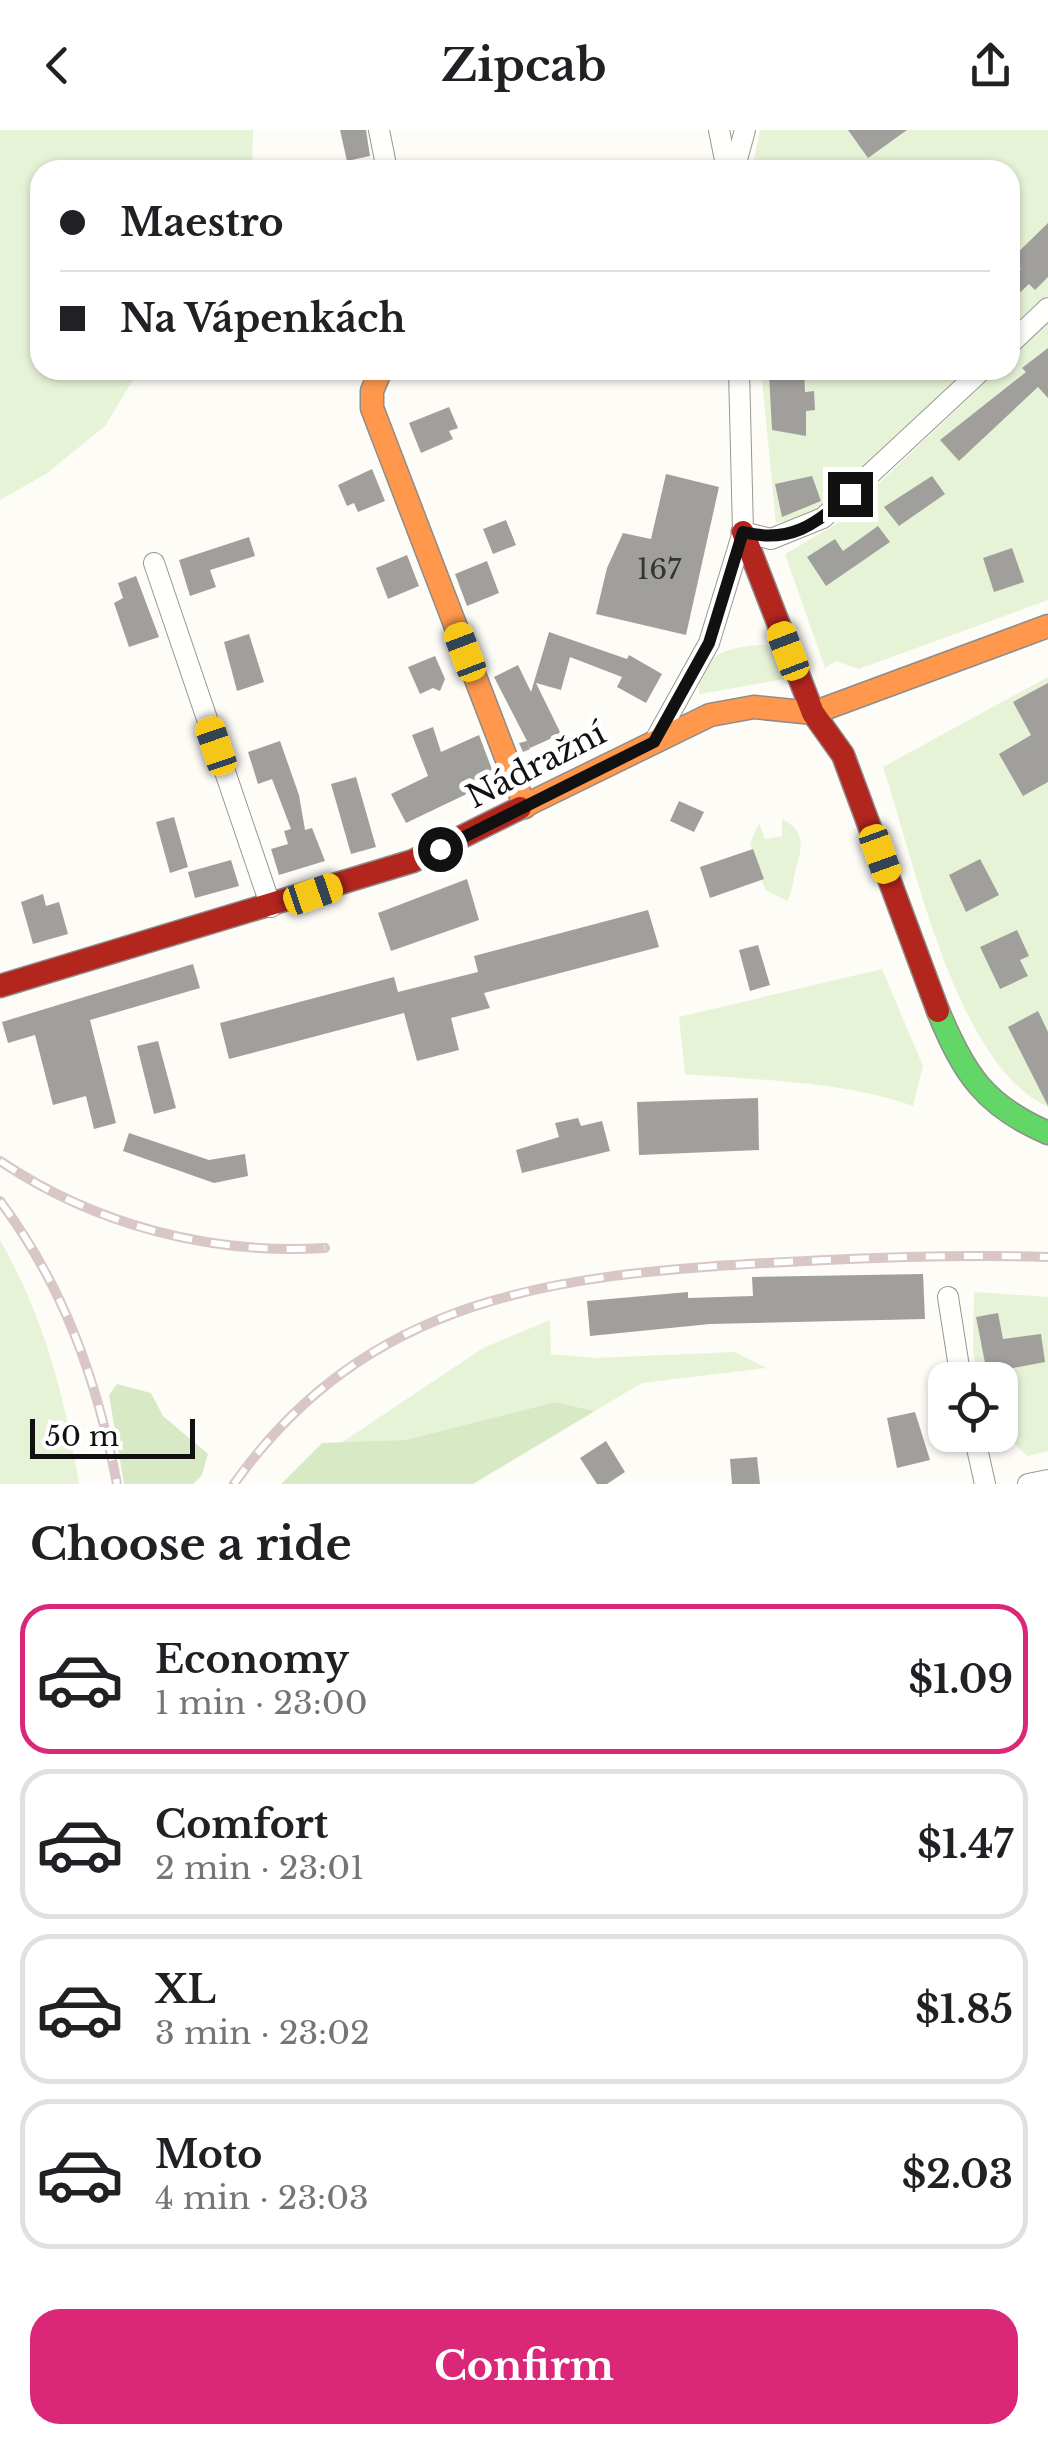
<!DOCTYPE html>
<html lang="en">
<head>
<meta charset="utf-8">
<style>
	:root { --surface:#fff; --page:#f2f2f2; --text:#202124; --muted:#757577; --line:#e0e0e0; --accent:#db2777 }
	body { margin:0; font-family:"Libre Baskerville",serif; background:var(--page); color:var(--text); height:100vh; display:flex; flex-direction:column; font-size:38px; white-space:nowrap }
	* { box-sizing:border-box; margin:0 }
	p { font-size:32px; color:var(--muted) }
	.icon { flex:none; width:55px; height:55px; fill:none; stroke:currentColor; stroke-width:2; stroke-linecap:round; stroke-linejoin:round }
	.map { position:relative; height:1354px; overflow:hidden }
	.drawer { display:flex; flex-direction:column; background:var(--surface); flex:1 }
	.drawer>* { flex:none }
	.guide { position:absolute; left:30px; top:30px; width:990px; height:220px; border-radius:30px; box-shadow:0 2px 8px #0004; display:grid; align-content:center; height:220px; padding:0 30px; background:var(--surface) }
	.buttons { position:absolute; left:928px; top:1232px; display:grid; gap:20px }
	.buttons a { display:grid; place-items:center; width:90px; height:90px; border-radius:20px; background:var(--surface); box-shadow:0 2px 8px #0004; font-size:50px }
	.scale { position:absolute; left:30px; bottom:25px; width:165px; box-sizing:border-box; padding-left:10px; border:5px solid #111; border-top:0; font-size:28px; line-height:35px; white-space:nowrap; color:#111; -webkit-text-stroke:8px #fff; paint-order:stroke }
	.end { position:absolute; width:45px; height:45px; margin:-22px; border:12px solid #111; background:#fff; box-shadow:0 0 0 5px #fff }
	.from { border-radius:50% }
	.car { position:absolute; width:30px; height:60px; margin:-30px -15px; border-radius:12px; box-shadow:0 0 8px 2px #0007; background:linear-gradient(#f5c518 24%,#345 0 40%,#f5c518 0 76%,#345 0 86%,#f5c518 0) }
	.guide b { display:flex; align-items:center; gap:35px; height:95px; font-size:38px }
	.guide b+b { border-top:2px solid var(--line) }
	.guide i { width:25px; height:25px; background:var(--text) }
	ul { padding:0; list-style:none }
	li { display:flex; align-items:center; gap:30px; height:150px; margin:0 20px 15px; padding:0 10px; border:5px solid var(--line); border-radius:30px }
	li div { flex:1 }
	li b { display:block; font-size:38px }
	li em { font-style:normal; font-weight:700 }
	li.selected { border-color:var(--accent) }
	li>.icon { width:90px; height:90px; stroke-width:1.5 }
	h2 { padding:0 30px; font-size:45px; line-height:120px }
	.cta { display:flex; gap:20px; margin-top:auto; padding:20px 30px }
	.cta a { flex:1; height:115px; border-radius:30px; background:var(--accent); color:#fff; font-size:40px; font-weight:700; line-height:115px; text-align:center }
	header { display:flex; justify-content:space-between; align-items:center; height:130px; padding:0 30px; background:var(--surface); font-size:45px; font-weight:700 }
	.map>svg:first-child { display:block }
</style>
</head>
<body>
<header><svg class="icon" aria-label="back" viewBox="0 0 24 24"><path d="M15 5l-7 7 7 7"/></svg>Zipcab<svg class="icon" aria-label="share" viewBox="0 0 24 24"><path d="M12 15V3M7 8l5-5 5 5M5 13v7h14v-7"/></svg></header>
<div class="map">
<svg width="1048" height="1354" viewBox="0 0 1048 1354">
	<rect width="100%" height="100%" fill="#fdfcf7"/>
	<g fill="#e7f3d7">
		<path d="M 0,0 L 253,0 L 252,40 L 40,40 L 40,240 L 139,240 L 105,296 L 46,344 L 0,370 Z"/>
		<path d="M 760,0 L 1048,0 L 1048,165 L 1014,198 L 1010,194 L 1010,40 L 752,40 Z"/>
		<path d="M 1048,192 L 1048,470 L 859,539 L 836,531 L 825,538 L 785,424 L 835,395 L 998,240 L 1010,240 L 1010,229 Z"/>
		<path d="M 761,240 L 973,240 L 820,385 L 776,393 Z"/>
		<path d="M 767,515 L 772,518 L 785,549 L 699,564 C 697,522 734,516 767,515 Z"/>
		<path d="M 1048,547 L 1048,977 C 956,936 914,729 883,637 Z"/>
		<path d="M 782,689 C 811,704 799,723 794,747 C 792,757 792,763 787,771 L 765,760 L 750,713 L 759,693 L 765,709 L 782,706 Z"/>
		<path d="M 882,839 L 923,936 L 913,976 C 843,951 758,950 685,944 L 679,887 Z"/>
		<path d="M 0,1110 C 44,1187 65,1267 79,1354 L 0,1354 Z"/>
		<path d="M 974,1162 L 1048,1167 L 1048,1321 L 1027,1326 L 1000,1299 L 1000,1250 L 979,1250 L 973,1221 Z"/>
		<path d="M 550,1190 L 551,1224 L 594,1228 L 735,1222 L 767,1238 L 642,1253 L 595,1281 L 555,1272 L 405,1310 L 341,1313 L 483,1218 Z"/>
	</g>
	<g fill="#d8eac5">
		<path d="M 117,1254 L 151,1263 L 163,1286 L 208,1324 L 202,1345 L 193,1354 L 124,1354 L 109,1265 Z"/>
		<path d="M 555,1272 L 595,1281 L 473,1354 L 281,1354 L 322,1313 L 405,1310 Z"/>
	</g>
	<g fill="#a19f9c">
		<path d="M 340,0 L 366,0 L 370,26 L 347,31 Z"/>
		<path d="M 848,0 L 907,0 L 868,28 Z"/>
		<path d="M 1048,93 L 1048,147 L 1035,160 L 1029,154 L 1010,172 L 1010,149 L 1021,139 L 1011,129 Z"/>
		<path d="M 1048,218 L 1048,268 L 1038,257 L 959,331 L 940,310 L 1026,242 L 1022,238 Z"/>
		<path d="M 785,240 L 804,240 L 805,262 L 814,261 L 815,280 L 806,281 L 806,306 L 772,300 L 769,244 L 785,244 Z"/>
		<path d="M 449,277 L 458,298 L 449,301 L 453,309 L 421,323 L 409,293 Z"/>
		<path d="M 372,339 L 385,371 L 358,382 L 354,373 L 347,376 L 338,355 Z"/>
		<path d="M 666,344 L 719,357 L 686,505 L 596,484 L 607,438 L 623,403 L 651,409 Z"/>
		<path d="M 812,346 L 821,371 L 782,387 L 775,354 Z"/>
		<path d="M 932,346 L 945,364 L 899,396 L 884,377 Z"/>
		<path d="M 506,390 L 516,415 L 493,424 L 483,399 Z"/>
		<path d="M 878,396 L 890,412 L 826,456 L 807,427 L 835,409 L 843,421 Z"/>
		<path d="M 249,407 L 255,426 L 210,440 L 216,457 L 190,466 L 179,430 Z"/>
		<path d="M 1012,418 L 1024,452 L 994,462 L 983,428 Z"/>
		<path d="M 407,425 L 419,456 L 388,469 L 376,438 Z"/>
		<path d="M 487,431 L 499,463 L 467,476 L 455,444 Z"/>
		<path d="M 136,446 L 159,507 L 129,517 L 114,473 L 123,468 L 118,453 Z"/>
		<path d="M 549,502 L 627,529 L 629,525 L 662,544 L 646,573 L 617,557 L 622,547 L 570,527 L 561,560 L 536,553 L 561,604 L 530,618 L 527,612 L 530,619 L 523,622 L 519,613 L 527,611 L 494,547 L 518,535 L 531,562 Z"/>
		<path d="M 249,504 L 264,552 L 237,561 L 224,512 Z"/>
		<path d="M 435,526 L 445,549 L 440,561 L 433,558 L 420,564 L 408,537 Z"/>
		<path d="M 1048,553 L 1048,652 L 1023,666 L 999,624 L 1031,605 L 1013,572 Z"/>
		<path d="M 433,597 L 441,622 L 479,605 L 496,650 L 406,693 L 391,664 L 428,646 L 412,605 Z"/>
		<path d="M 280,611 L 299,665 L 305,700 L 312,698 L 325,731 L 279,745 L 271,719 L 288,714 L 284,701 L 291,699 L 272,649 L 258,654 L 248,622 Z"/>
		<path d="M 356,647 L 376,717 L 351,724 L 331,654 Z"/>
		<path d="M 679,671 L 704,682 L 694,702 L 670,691 Z"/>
		<path d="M 174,687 L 188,737 L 170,743 L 156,692 Z"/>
		<path d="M 753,719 L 764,749 L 710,768 L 700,737 Z"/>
		<path d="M 980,729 L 999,765 L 966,782 L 949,745 Z"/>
		<path d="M 231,730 L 239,756 L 195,768 L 188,742 Z"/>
		<path d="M 467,749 L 479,790 L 391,821 L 378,783 Z"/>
		<path d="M 43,764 L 46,776 L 59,772 L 68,804 L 33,814 L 21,772 Z"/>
		<path d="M 648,780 L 659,817 L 484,863 L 490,878 L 451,888 L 459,920 L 417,931 L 404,883 L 229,929 L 220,893 L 394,847 L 398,862 L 478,842 L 474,826 Z"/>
		<path d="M 1017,800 L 1029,826 L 1020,830 L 1028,846 L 1000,859 L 980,817 Z"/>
		<path d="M 758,815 L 770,855 L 750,861 L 739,820 Z"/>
		<path d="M 193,834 L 200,858 L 90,890 L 116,993 L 94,999 L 86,966 L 53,975 L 35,905 L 8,913 L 2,892 Z"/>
		<path d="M 1038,881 L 1048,902 L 1048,976 L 1008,897 Z"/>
		<path d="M 158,911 L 176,978 L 154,984 L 137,916 Z"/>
		<path d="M 758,968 L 759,1020 L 639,1025 L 637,972 Z"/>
		<path d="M 578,988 L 581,996 L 602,991 L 610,1021 L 522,1043 L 516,1020 L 559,1007 L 555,993 Z"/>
		<path d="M 129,1003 L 209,1030 L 245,1024 L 248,1046 L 214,1053 L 123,1021 Z"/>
		<path d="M 923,1144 L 925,1189 L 710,1194 L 590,1206 L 587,1171 L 688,1162 L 688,1168 L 753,1166 L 752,1147 Z"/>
		<path d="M 998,1183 L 1003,1209 L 1041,1204 L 1045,1232 L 987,1243 L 976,1187 Z"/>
		<path d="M 915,1282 L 930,1330 L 897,1338 L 887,1288 Z"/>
		<path d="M 606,1311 L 625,1342 L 607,1354 L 597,1354 L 580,1328 Z"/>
		<path d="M 757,1327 L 760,1354 L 732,1354 L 730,1329 Z"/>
	</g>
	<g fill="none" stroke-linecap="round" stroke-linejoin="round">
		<g stroke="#979795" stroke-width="22">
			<g id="street">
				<path d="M 379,0 L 387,40"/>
				<path d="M 719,0 L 727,40"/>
				<path d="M 734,40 L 745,0"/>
				<path d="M 1010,214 L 1048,178"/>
				<path d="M 743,402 L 771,409 L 823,388 L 982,240"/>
				<path d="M 154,433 L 271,777"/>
				<path d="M 654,612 L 709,513 L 743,402 L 739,240"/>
				<path d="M 948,1167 L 961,1250"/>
				<path d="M 974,1305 L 985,1354"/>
				<path d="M 1028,1354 L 1048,1350"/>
			</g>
		</g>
		<g stroke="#8e8d8b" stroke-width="25">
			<path id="fast" d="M 938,881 C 964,944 985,976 1048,1003"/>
		</g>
		<g stroke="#8e8d8b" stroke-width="25">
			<g id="slow">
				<path d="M 381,240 L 372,261 L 372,278 L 525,677"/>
				<path d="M 520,678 L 710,585 L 754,577 L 813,583 L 1048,496"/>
			</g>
		</g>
		<g stroke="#8e8d8b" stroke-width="25">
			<g id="jam">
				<path d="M 743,402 L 813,583 L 843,625 L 938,881"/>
				<path d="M 0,856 L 413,731 L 520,678"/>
			</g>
		</g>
		<use href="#street" stroke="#fffffe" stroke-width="20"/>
		<use href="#fast" stroke="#63d668" stroke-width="22"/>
		<use href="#slow" stroke="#ff974d" stroke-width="22"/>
		<use href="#jam" stroke="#b3261e" stroke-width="22"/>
		<g stroke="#d9c6c7" stroke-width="10">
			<g id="rail">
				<path d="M 0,1031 C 95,1095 211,1125 325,1118"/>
				<path d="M 0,1071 C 64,1157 97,1250 117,1354"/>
				<path d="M 234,1354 C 367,1166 555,1145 766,1133 C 860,1128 954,1124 1048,1127"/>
			</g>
		</g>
		<use href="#rail" stroke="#fff" stroke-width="6" stroke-dasharray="19" stroke-linecap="butt"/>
	</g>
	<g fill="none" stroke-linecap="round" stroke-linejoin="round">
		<path stroke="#111" stroke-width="12" d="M 440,719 L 654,612 L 709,513 L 743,402 C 789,414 816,395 850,364"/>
	</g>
	<g text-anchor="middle" stroke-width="10" stroke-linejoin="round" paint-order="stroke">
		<g font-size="28" fill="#353434">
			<text x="659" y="449">167</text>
		</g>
		<g font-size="32" fill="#111" stroke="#fff">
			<text transform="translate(536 635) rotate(-27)" y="11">Nádražní</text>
		</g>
	</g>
</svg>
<div class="buttons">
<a><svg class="icon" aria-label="locate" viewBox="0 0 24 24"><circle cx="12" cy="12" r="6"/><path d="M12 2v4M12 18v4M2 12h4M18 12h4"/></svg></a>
</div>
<div class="scale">50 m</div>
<i class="end from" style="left:440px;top:719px"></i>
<i class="end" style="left:850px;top:364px"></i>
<i class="car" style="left:788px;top:521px;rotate:339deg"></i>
<i class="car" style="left:465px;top:522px;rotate:339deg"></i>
<i class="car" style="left:216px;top:616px;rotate:341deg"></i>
<i class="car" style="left:880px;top:724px;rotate:160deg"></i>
<i class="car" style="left:313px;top:764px;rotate:71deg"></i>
<div class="guide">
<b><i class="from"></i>Maestro</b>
<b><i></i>Na Vápenkách</b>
</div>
</div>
<section class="drawer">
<h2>Choose a ride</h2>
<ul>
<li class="selected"><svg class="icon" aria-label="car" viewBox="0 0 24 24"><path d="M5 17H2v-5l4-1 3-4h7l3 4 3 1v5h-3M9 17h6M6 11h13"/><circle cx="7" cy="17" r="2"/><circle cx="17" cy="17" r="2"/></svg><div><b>Economy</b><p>1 min · 23:00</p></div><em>$1.09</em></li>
<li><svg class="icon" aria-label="car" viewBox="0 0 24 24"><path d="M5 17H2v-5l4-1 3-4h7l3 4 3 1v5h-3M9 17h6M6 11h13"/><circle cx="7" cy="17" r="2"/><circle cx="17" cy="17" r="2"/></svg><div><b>Comfort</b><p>2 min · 23:01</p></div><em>$1.47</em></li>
<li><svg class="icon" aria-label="car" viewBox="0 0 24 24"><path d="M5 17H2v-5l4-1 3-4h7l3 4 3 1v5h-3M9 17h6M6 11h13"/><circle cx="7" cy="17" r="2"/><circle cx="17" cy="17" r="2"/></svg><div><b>XL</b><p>3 min · 23:02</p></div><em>$1.85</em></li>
<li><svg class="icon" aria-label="car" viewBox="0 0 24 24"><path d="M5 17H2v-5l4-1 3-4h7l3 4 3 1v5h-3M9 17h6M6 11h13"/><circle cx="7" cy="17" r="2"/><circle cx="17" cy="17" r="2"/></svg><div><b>Moto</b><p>4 min · 23:03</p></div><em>$2.03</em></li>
</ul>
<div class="cta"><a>Confirm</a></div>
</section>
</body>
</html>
